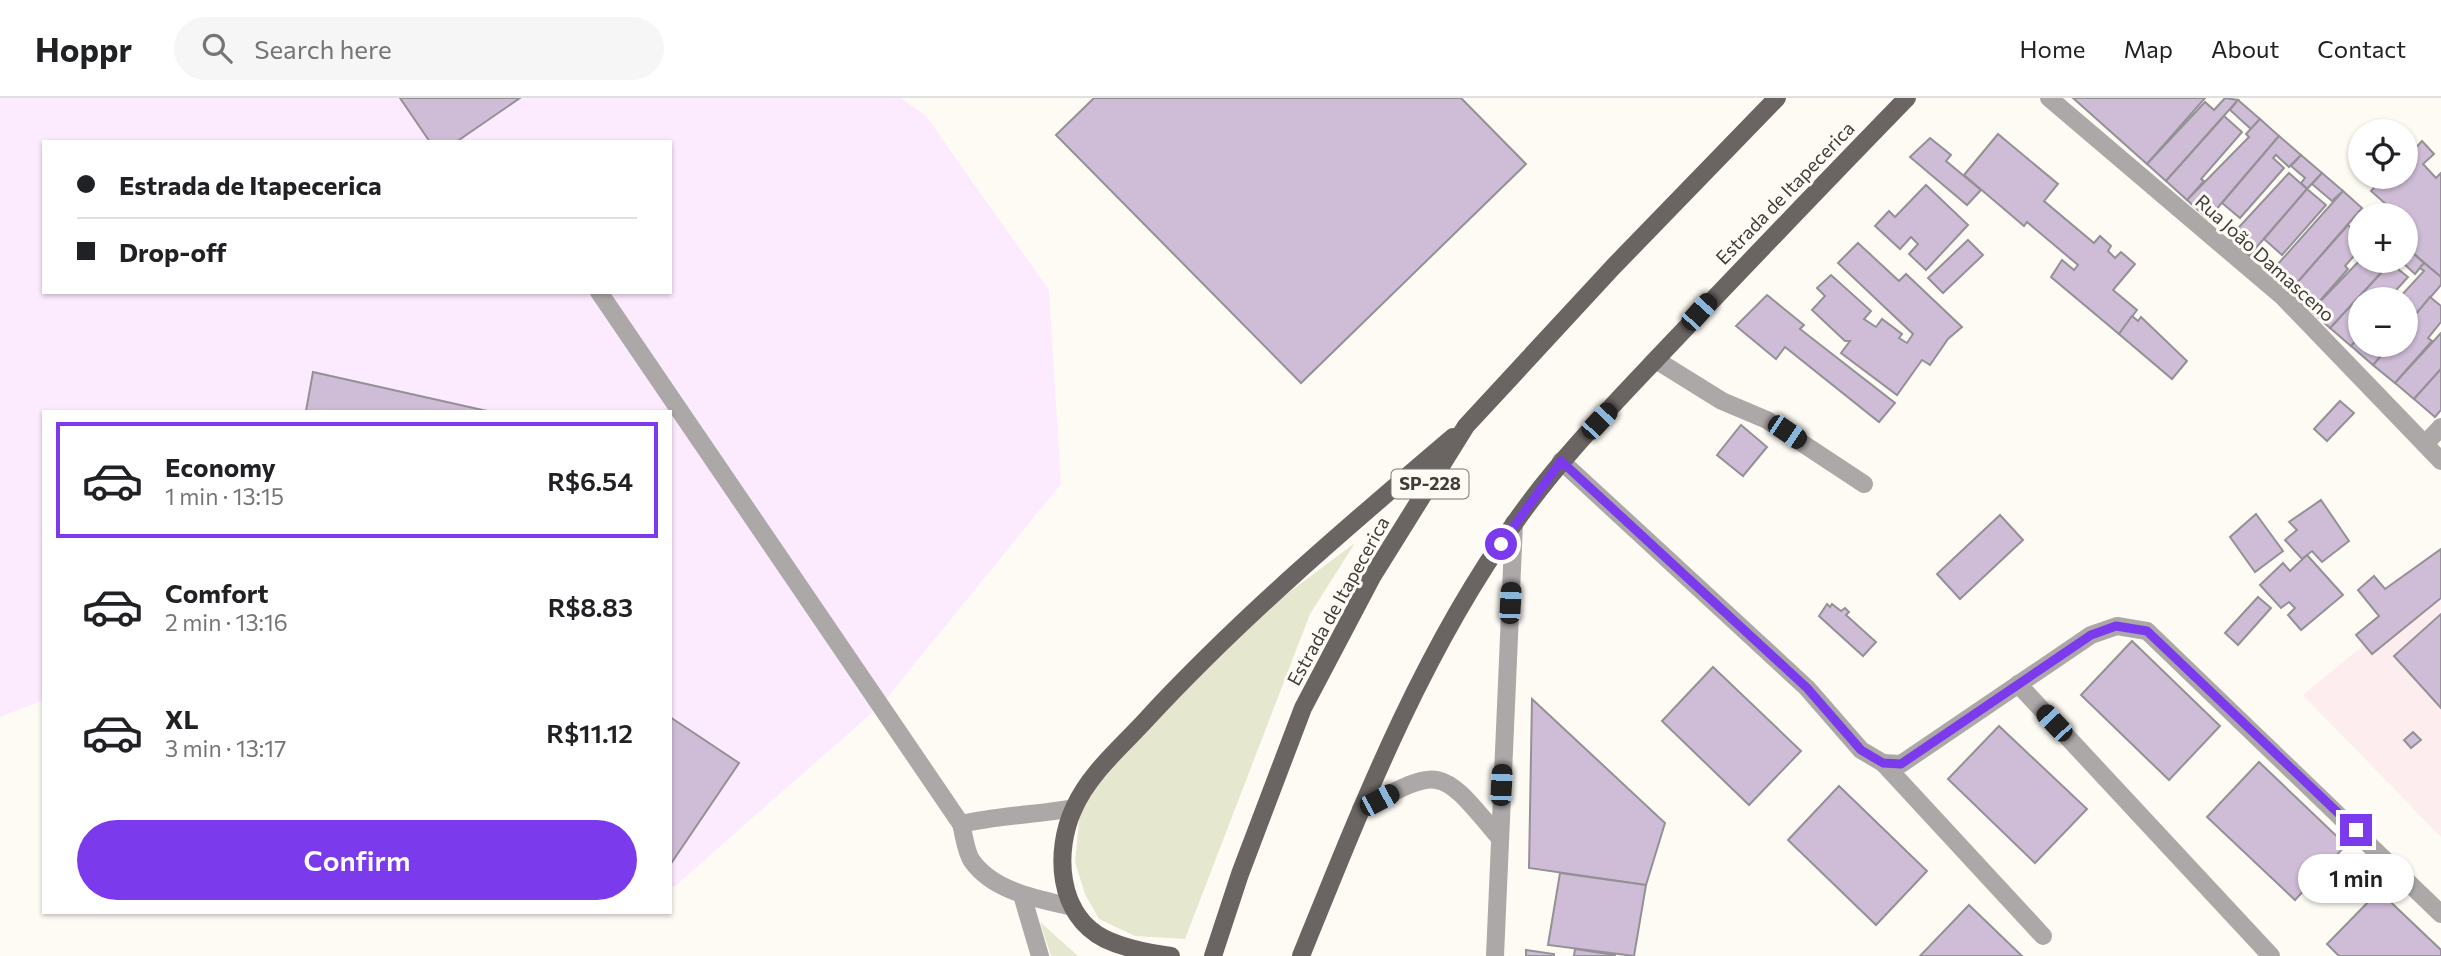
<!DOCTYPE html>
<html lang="en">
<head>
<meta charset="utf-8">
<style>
	:root { --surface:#fff; --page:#f6f6f6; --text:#202124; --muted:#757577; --line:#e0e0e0; --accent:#7c3aed }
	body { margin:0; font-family:Commissioner,sans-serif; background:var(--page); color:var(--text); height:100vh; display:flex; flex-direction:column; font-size:26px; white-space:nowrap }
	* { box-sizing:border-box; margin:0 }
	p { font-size:23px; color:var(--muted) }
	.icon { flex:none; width:38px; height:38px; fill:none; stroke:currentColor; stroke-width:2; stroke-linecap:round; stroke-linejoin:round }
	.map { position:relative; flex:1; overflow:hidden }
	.drawer { position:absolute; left:42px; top:312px; width:630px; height:504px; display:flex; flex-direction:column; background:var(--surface); border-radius:0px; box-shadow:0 2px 5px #0004 }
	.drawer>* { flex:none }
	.guide { position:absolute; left:42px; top:42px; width:630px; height:154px; border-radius:0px; box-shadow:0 2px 5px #0004; display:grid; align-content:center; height:154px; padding:0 35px; background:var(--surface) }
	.tools { position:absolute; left:2348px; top:21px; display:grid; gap:14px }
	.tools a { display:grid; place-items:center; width:70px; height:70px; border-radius:50%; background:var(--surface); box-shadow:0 2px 5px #0004; font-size:35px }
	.end { position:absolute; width:32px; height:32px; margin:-16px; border:9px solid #7c3aed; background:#fff; box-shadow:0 0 0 4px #fff }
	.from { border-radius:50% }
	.bubble { position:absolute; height:49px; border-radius:24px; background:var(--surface); box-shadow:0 2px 5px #0004; font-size:23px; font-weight:600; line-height:49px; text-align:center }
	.car { position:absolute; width:21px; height:42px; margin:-21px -10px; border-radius:9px; box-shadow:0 0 5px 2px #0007; background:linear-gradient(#222 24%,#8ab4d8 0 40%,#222 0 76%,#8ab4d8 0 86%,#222 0) }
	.guide b { display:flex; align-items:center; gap:24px; height:66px; font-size:26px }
	.guide b+b { border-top:2px solid var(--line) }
	.guide i { width:18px; height:18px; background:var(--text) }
	ul { padding:12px 0 0; list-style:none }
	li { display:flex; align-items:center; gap:21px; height:116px; margin:0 14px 10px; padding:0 21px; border:4px solid transparent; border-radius:0px }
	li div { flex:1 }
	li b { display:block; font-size:26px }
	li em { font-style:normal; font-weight:600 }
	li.active { border-color:var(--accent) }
	li>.icon { width:63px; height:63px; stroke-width:1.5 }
	.action { display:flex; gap:14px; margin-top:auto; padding:14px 35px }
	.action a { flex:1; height:80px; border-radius:42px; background:var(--accent); color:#fff; font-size:28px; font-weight:600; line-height:80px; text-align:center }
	header { display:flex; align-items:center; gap:42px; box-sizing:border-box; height:98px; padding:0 35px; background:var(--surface); border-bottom:2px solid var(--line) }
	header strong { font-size:33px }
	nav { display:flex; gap:38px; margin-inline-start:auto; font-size:24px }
	.search { width:490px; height:63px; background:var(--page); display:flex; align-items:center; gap:18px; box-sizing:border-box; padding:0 24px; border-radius:38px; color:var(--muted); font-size:26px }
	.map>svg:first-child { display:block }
</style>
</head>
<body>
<header>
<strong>Hoppr</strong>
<div class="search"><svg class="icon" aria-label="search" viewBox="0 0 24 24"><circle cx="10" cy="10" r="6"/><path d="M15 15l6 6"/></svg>Search here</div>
<nav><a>Home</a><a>Map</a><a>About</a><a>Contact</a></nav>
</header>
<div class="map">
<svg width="2441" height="858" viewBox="0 0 2441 858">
	<rect width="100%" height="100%" fill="#fefbf5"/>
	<path fill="#fcebfe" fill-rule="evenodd" d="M 0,0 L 901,0 L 926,18 L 1049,192 L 1061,386 L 882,606 L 674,789 L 670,786 L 670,313 L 44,313 L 44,602 L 0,619 ZM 44,44 L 670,44 L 670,194 L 44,194 Z"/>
	<path fill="#fdedef" d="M 2441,483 L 2441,739 L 2303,597 Z"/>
	<g fill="#e5e7cf">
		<path d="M 1355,445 L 1310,516 L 1185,841 L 1135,838 L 1099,821 L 1085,796 L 1075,764 L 1080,713 L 1099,682 L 1209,554 Z"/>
		<path d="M 1040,824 L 1078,858 L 1051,858 Z"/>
	</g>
	<g fill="#cfbcd7" stroke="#949196" stroke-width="2">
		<path d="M 400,0 L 520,0 L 456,44 L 430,44 Z"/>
		<path d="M 1094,0 L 1461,0 L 1526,66 L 1301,285 L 1056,37 Z"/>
		<path d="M 2073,0 L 2205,0 L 2147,66 Z"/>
		<path d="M 2225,0 L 2238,2 L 2166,83 L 2147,66 L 2205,4 L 2214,12 Z"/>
		<path d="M 2238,2 L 2260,21 L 2251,31 L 2230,12 Z"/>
		<path d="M 2224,18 L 2242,34 L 2201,81 L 2204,83 L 2187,102 L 2166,83 Z"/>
		<path d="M 2260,21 L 2279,38 L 2208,121 L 2187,102 L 2249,39 L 2246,36 Z"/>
		<path d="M 1998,36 L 2058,86 L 2044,103 L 2094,145 L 2100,138 L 2111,148 L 2108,153 L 2115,160 L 2121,154 L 2135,166 L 2113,192 L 2137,212 L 2119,236 L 2051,179 L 2062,162 L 2074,172 L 2078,167 L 2027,124 L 2024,128 L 1964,77 Z"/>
		<path d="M 2279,38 L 2301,57 L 2289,69 L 2276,57 L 2273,60 L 2284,70 L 2240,120 L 2222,105 Z"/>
		<path d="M 1930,40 L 1951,57 L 1946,63 L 1981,92 L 1967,107 L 1910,59 Z"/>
		<path d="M 2422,43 L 2434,56 L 2423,66 L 2436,80 L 2441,75 L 2441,179 L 2406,149 L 2406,117 L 2379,117 L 2388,108 L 2371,93 L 2384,79 L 2406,79 L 2406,54 L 2410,56 Z"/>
		<path d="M 2301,57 L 2322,75 L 2307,91 L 2301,85 L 2305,80 L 2291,68 Z"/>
		<path d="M 2289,75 L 2307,91 L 2249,158 L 2229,140 Z"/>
		<path d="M 2322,75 L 2343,93 L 2332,103 L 2312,86 Z"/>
		<path d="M 1926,87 L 1968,127 L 1926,172 L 1909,156 L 1918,146 L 1911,139 L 1900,151 L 1875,128 L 1889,113 L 1895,119 Z"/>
		<path d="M 2307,91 L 2326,107 L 2282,157 L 2264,141 Z"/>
		<path d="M 2343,93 L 2362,110 L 2289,194 L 2269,176 Z"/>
		<path d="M 2348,127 L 2361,138 L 2361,150 L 2345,168 L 2348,171 L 2311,213 L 2289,194 Z"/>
		<path d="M 1968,142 L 1983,157 L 1943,195 L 1928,180 Z"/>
		<path d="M 1858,145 L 1899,183 L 1906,176 L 1962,229 L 1948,241 L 1930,267 L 1922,262 L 1897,297 L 1841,255 L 1850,243 L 1845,243 L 1812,212 L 1825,198 L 1817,190 L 1831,177 L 1871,213 L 1864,221 L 1876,229 L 1882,221 L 1902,236 L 1899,240 L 1907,245 L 1913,236 L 1838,165 Z"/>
		<path d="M 2406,149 L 2424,165 L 2415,176 L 2403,165 L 2398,171 L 2408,179 L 2388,201 L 2361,201 L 2361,237 L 2351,248 L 2330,230 L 2392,163 L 2406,163 Z"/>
		<path d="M 2361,161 L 2392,163 L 2330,230 L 2311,213 Z"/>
		<path d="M 2424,165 L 2441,179 L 2441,187 L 2406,228 L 2406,201 L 2398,201 L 2424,173 L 2420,170 Z"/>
		<path d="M 1767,197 L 1804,227 L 1800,231 L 1895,305 L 1879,324 L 1785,249 L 1776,261 L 1736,228 Z"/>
		<path d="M 2430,199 L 2441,208 L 2441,224 L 2428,240 L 2432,243 L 2395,285 L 2373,267 L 2390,247 L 2406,247 L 2406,228 Z"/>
		<path d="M 2132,218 L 2138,223 L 2141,219 L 2187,263 L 2172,281 L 2119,236 Z"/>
		<path d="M 2441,235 L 2441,271 L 2414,301 L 2395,285 Z"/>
		<path d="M 2361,237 L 2361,247 L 2390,247 L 2373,267 L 2351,248 Z"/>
		<path d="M 2441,271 L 2441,312 L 2435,319 L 2414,301 Z"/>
		<path d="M 313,274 L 487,313 L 306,313 Z"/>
		<path d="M 2340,303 L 2354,315 L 2327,343 L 2314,331 Z"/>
		<path d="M 1741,327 L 1767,349 L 1743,378 L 1717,357 Z"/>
		<path d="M 2321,402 L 2349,443 L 2322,464 L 2312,453 L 2302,461 L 2285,442 L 2297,432 L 2289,424 Z"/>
		<path d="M 2256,416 L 2283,453 L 2255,474 L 2230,439 Z"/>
		<path d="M 2000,417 L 2023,442 L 1960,501 L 1937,476 Z"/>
		<path d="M 2441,451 L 2441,500 L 2372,556 L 2356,537 L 2379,518 L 2358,492 L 2374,478 L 2385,491 Z"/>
		<path d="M 2307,457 L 2343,497 L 2301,532 L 2288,517 L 2295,510 L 2289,504 L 2281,510 L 2260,487 L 2283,465 L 2290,473 Z"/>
		<path d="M 2258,499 L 2271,510 L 2238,547 L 2225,535 Z"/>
		<path d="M 1827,506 L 1830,509 L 1832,506 L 1841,513 L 1845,510 L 1849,514 L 1846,517 L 1876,544 L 1863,558 L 1819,518 Z"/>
		<path d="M 2441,516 L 2441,610 L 2394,558 Z"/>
		<path d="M 2132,543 L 2220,628 L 2169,682 L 2081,597 Z"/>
		<path d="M 1713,569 L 1801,653 L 1749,707 L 1662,623 Z"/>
		<path d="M 1532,601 L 1665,725 L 1646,787 L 1529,770 Z"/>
		<path d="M 670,619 L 739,665 L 670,767 Z"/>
		<path d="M 1999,628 L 2087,711 L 2035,765 L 1948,681 Z"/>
		<path d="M 2413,634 L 2421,642 L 2411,650 L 2404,642 Z"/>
		<path d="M 2259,664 L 2346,747 L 2295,802 L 2207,719 Z"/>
		<path d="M 1839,688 L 1927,773 L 1876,827 L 1788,742 Z"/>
		<path d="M 1560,775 L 1646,787 L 1634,858 L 1548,847 Z"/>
		<path d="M 2379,793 L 2441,852 L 2441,858 L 2339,858 L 2327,846 Z"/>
		<path d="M 1969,807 L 2022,858 L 1920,858 Z"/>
		<path d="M 1575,851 L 1615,857 L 1615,858 L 1574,858 Z"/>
		<path d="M 1526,852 L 1554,856 L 1554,858 L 1526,858 Z"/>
	</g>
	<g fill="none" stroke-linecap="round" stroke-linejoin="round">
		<g stroke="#aca8a7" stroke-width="18">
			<path d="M 2049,0 L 2283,199 L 2441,363"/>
			<path d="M 599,194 L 961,726 C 964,737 966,755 972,763 C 994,794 1039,801 1073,809"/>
			<path d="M 1656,262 L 1722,303 L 1767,322 L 1864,386"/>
			<path d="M 2425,346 L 2441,329"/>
			<path d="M 1561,363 L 1807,590 L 1861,652 L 1883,665 L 1901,666 L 2091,537 L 2117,528 L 2147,533 L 2441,816"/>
			<path d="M 2018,586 L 2271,858"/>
			<path d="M 1883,665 L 2043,838"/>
			<path d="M 1361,711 C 1442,668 1439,668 1498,738"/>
			<path d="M 961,726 C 999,717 1036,717 1074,710"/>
			<path d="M 1022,797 L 1040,858"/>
			<path d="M 1495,858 L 1514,425"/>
		</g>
		<g stroke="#6a6462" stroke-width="18">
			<path d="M 1171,858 C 1148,855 1126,851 1105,841 C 1057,817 1054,753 1074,710 C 1089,676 1120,650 1144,624 C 1239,521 1346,430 1453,339"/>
			<path d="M 1213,858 L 1240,776 L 1303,610 L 1372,479 L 1466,328 L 1614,168 L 1777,0"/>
			<path d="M 1301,858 C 1361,710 1422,553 1516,423 C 1559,362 1611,309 1663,254 C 1744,169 1825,84 1907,0"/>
		</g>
	</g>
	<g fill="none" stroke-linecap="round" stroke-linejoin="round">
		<path stroke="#7c3aed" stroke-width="9" d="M 1501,446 L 1561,363 L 1807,590 L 1861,652 L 1883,665 L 1901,666 L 2091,537 L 2116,528 L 2147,533 L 2356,732"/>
	</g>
	<g text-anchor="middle" stroke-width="6" stroke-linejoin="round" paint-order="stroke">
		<rect fill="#fefbf5" stroke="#787672" stroke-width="2" x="1391.5" y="371.5" width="77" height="29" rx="5"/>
		<g font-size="18" font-weight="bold" fill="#3e3d3a">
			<text x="1430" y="392">SP-228</text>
		</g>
		<g font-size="19" fill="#3e3d3a" stroke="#fefbf5">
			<text transform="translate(1785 95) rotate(-46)" y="7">Estrada de Itapecerica</text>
			<text transform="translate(2265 160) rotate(42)" y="7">Rua João Damasceno</text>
			<text transform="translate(1338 503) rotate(-61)" y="7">Estrada de Itapecerica</text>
		</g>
	</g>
</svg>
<div class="tools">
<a><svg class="icon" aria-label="locate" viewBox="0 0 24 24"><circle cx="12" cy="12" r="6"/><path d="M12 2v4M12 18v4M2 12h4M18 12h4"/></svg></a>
<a>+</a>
<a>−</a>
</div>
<i class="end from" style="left:1501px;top:446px"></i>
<i class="end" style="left:2356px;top:732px"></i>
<div class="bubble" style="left:2298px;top:756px;width:116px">1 min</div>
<i class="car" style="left:1699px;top:214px;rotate:42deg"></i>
<i class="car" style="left:1599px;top:323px;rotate:43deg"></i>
<i class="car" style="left:1787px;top:334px;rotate:124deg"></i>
<i class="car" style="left:1510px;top:505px;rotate:3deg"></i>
<i class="car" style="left:2054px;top:625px;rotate:317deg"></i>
<i class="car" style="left:1501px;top:687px;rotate:3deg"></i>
<i class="car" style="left:1379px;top:702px;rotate:62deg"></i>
<div class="guide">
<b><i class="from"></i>Estrada de Itapecerica</b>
<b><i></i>Drop-off</b>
</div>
<section class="drawer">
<ul>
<li class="active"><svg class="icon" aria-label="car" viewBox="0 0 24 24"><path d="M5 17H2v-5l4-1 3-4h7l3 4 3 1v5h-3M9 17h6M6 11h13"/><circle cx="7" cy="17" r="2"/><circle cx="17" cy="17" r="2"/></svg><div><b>Economy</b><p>1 min · 13:15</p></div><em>R$6.54</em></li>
<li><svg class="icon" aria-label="car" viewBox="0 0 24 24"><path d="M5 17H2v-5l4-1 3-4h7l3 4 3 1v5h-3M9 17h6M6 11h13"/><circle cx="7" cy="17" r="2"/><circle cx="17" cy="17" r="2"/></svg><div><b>Comfort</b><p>2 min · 13:16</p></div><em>R$8.83</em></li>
<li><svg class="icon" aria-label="car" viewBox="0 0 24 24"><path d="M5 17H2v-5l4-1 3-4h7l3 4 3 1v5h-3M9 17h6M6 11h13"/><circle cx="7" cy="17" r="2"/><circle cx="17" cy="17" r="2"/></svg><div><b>XL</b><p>3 min · 13:17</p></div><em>R$11.12</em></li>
</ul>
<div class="action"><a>Confirm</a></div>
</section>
</div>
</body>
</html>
